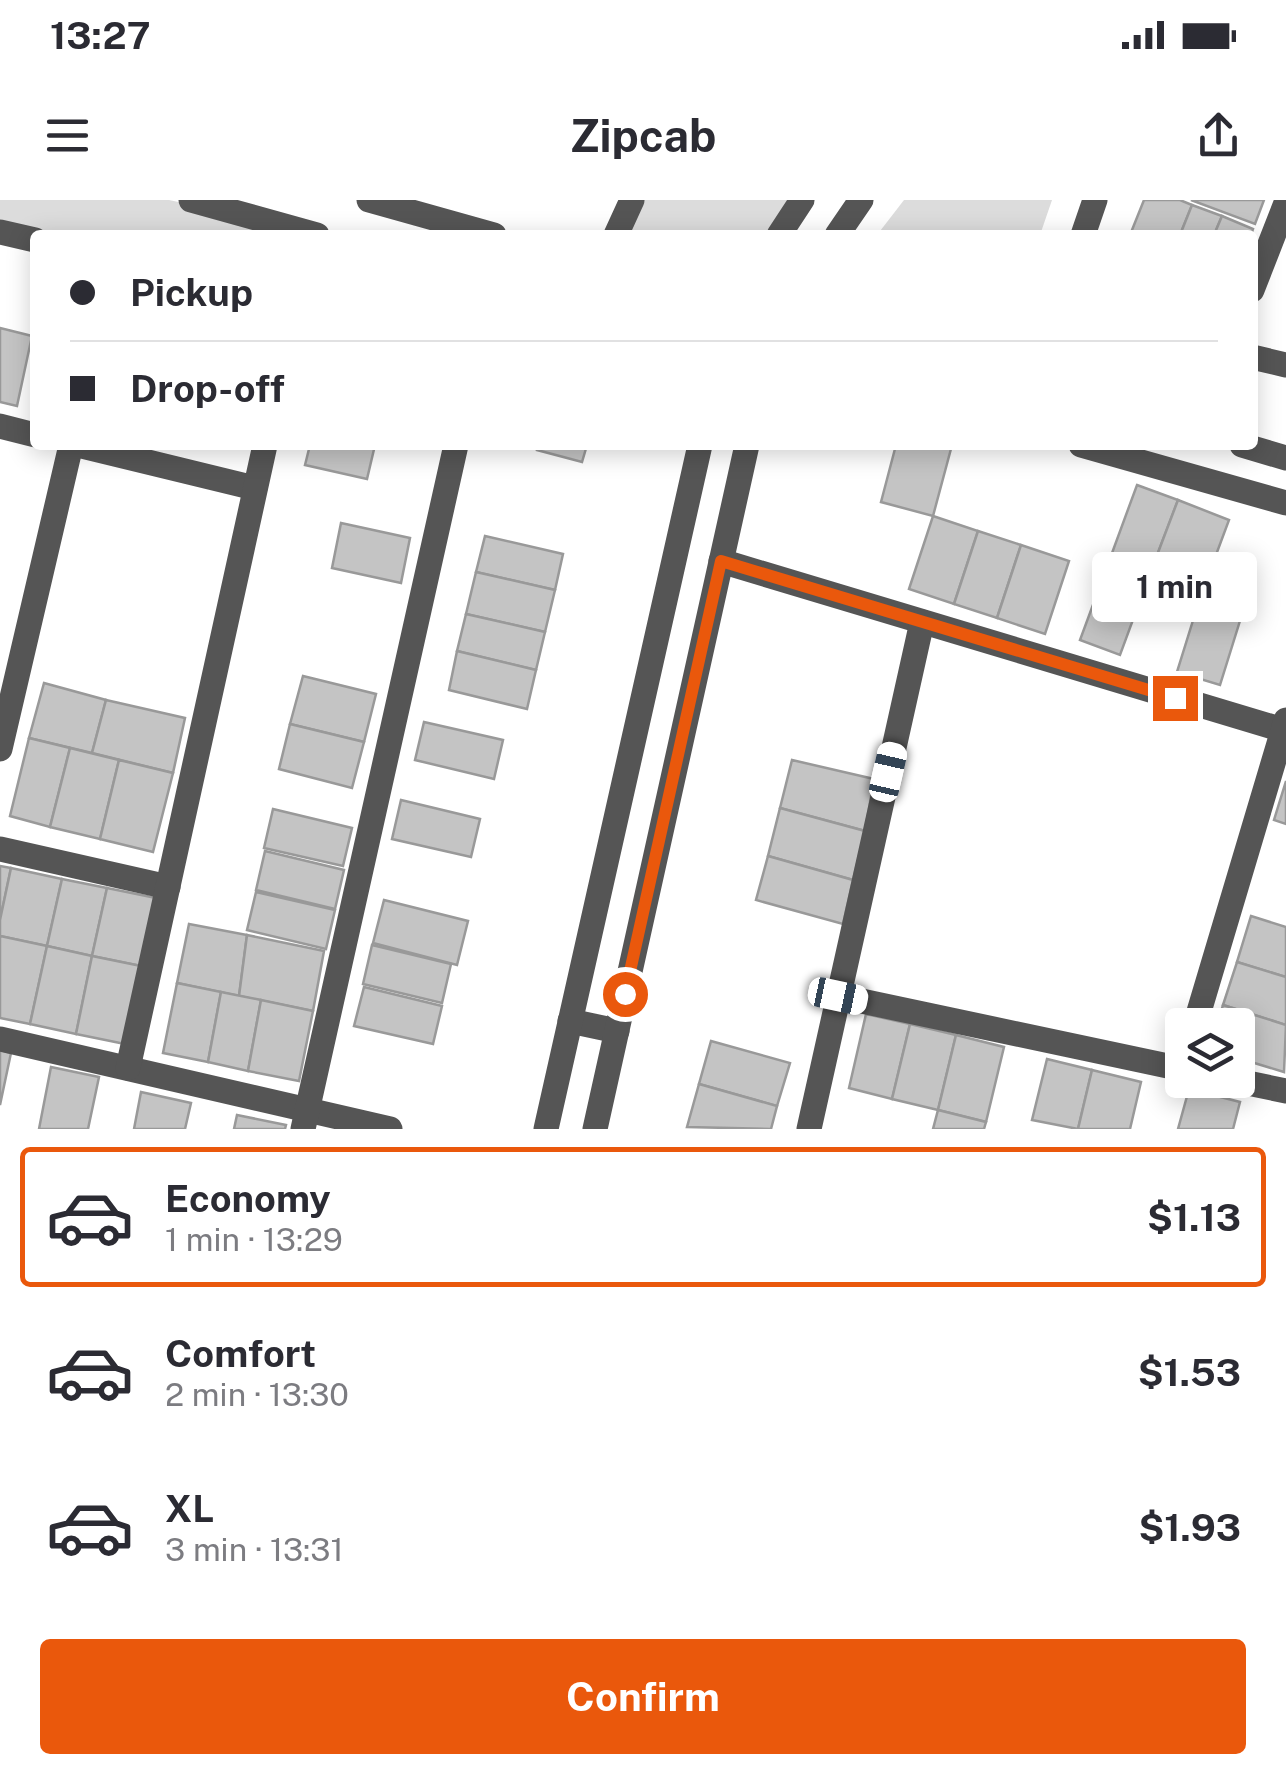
<!DOCTYPE html>
<html lang="en">
<head>
<meta charset="utf-8">
<style>
	:root { --surface:#fff; --page:#f2f2f3; --text:#2b2b33; --muted:#7c7c81; --line:#e1e1e2; --accent:#ea580c }
	body { margin:0; font-family:"Public Sans",sans-serif; background:var(--page); color:var(--text); height:100vh; display:flex; flex-direction:column; font-size:38px; white-space:nowrap }
	* { box-sizing:border-box; margin:0 }
	p { font-size:32px; color:var(--muted) }
	.icon { flex:none; width:55px; height:55px; fill:none; stroke:currentColor; stroke-width:2; stroke-linecap:round; stroke-linejoin:round }
	.map { position:relative; height:929px; overflow:hidden }
	.panel { display:flex; flex-direction:column; background:var(--surface); flex:1 }
	.panel>* { flex:none }
	.hud { position:absolute; left:30px; top:30px; width:1228px; height:220px; border-radius:10px; box-shadow:0 5px 25px #0003; display:grid; align-content:center; height:220px; padding:0 40px; background:var(--surface) }
	.buttons { position:absolute; left:1165px; top:808px; display:grid; gap:20px }
	.buttons a { display:grid; place-items:center; width:90px; height:90px; border-radius:10px; background:var(--surface); box-shadow:0 5px 25px #0003; font-size:50px }
	.end { position:absolute; width:45px; height:45px; margin:-22px; border:12px solid #ea580c; background:#fff; box-shadow:0 0 0 5px #fff }
	.from { border-radius:50% }
	.bubble { position:absolute; height:70px; border-radius:10px; background:var(--surface); box-shadow:0 5px 25px #0003; font-size:32px; font-weight:700; line-height:70px; text-align:center }
	.car { position:absolute; width:30px; height:60px; margin:-30px -15px; border-radius:12px; box-shadow:0 0 8px 2px #0007; background:linear-gradient(#fff 24%,#345 0 40%,#fff 0 76%,#345 0 86%,#fff 0) }
	.hud b { display:flex; align-items:center; gap:35px; height:95px; font-size:38px }
	.hud b+b { border-top:2px solid var(--line) }
	.hud i { width:25px; height:25px; background:var(--text) }
	ul { padding:18px 0 0; list-style:none }
	li { display:flex; align-items:center; gap:30px; height:140px; margin:0 20px 15px; padding:0 20px; border:5px solid transparent; border-radius:10px }
	li div { flex:1 }
	li b { display:block; font-size:38px }
	li em { font-style:normal; font-weight:700 }
	li.current { border-color:var(--accent) }
	li>.icon { width:90px; height:90px; stroke-width:1.5 }
	.button { display:flex; gap:20px; margin-top:auto; padding:20px 40px }
	.button a { flex:1; height:115px; border-radius:10px; background:var(--accent); color:#fff; font-size:40px; font-weight:700; line-height:115px; text-align:center }
	.status { display:flex; justify-content:space-between; align-items:center; height:70px; padding:0 50px; background:var(--surface); direction:ltr }
	.status svg { height:28px; fill:currentColor }
	header { display:flex; justify-content:space-between; align-items:center; height:130px; padding:0 40px; background:var(--surface); font-size:45px; font-weight:700 }
	.map>svg:first-child { display:block }
</style>
</head>
<body>
<div class="status"><b>13:27</b><svg viewBox="0 0 49 12"><path d="M0 12V9h3v3zM5 12V6h3v6zM10 12V3h3v9zM15 12V0h3v12zM26 1h20v11H26zM47 4h2v5h-2z"/></svg></div>
<header><svg class="icon" aria-label="menu" viewBox="0 0 24 24"><path d="M4 6h16M4 12h16M4 18h16"/></svg>Zipcab<svg class="icon" aria-label="share" viewBox="0 0 24 24"><path d="M12 15V3M7 8l5-5 5 5M5 13v7h14v-7"/></svg></header>
<div class="map">
<svg width="1286" height="929" viewBox="0 0 1286 929">
	<rect width="100%" height="100%" fill="#fff"/>
	<g fill="#dcdcdc">
		<path d="M 0,0 L 169,0 L 263,20 L 317,35 L 35,35 L 0,32 Z"/>
		<path d="M 632,0 L 794,0 L 774,35 L 616,35 Z"/>
		<path d="M 904,0 L 1052,0 L 1040,35 L 877,35 Z"/>
	</g>
	<g fill="#c4c4c4" stroke="#999" stroke-width="2.5">
		<path d="M 1144,0 L 1180,0 L 1192,5 L 1180,35 L 1130,35 Z"/>
		<path d="M 1191,0 L 1264,0 L 1255,24 Z"/>
		<path d="M 1192,5 L 1222,16 L 1214,35 L 1180,35 Z"/>
		<path d="M 1222,16 L 1253,29 L 1251,35 L 1214,35 Z"/>
		<path d="M 0,128 L 32,136 L 17,206 L 0,202 Z"/>
		<path d="M 310,245 L 375,245 L 367,279 L 305,265 Z"/>
		<path d="M 538,245 L 587,245 L 582,262 L 537,250 Z"/>
		<path d="M 896,245 L 952,245 L 933,316 L 881,302 Z"/>
		<path d="M 1137,285 L 1178,300 L 1148,379 L 1108,364 Z"/>
		<path d="M 1178,300 L 1229,320 L 1200,398 L 1148,379 Z"/>
		<path d="M 933,316 L 978,331 L 954,404 L 909,389 Z"/>
		<path d="M 341,323 L 410,338 L 401,383 L 332,368 Z"/>
		<path d="M 978,331 L 1021,345 L 997,418 L 954,404 Z"/>
		<path d="M 485,336 L 563,354 L 555,390 L 476,372 Z"/>
		<path d="M 1021,345 L 1069,361 L 1045,434 L 997,418 Z"/>
		<path d="M 1108,364 L 1148,379 L 1120,455 L 1080,440 Z"/>
		<path d="M 476,372 L 555,390 L 545,432 L 466,414 Z"/>
		<path d="M 1200,398 L 1243,411 L 1220,485 L 1177,472 Z"/>
		<path d="M 466,414 L 545,432 L 536,470 L 457,451 Z"/>
		<path d="M 457,451 L 536,470 L 527,509 L 449,490 Z"/>
		<path d="M 303,476 L 376,494 L 364,542 L 290,524 Z"/>
		<path d="M 44,483 L 106,500 L 92,553 L 29,538 Z"/>
		<path d="M 106,500 L 185,518 L 173,573 L 92,553 Z"/>
		<path d="M 424,522 L 503,540 L 494,579 L 415,560 Z"/>
		<path d="M 290,524 L 364,542 L 352,588 L 279,569 Z"/>
		<path d="M 29,538 L 70,548 L 50,627 L 10,616 Z"/>
		<path d="M 70,548 L 119,560 L 100,639 L 50,627 Z"/>
		<path d="M 119,560 L 173,573 L 153,652 L 100,639 Z"/>
		<path d="M 792,560 L 874,579 L 865,631 L 780,608 Z"/>
		<path d="M 1286,581 L 1286,624 L 1274,620 Z"/>
		<path d="M 401,600 L 480,619 L 471,657 L 392,639 Z"/>
		<path d="M 780,608 L 865,631 L 853,680 L 768,656 Z"/>
		<path d="M 273,609 L 352,628 L 343,666 L 264,648 Z"/>
		<path d="M 265,651 L 344,670 L 335,709 L 256,690 Z"/>
		<path d="M 768,656 L 853,680 L 843,724 L 756,700 Z"/>
		<path d="M 0,666 L 11,668 L 0,720 Z"/>
		<path d="M 11,668 L 62,679 L 47,746 L 0,736 L 0,720 Z"/>
		<path d="M 62,679 L 107,688 L 92,756 L 47,746 Z"/>
		<path d="M 107,688 L 156,698 L 141,766 L 92,756 Z"/>
		<path d="M 256,692 L 335,710 L 326,749 L 247,730 Z"/>
		<path d="M 384,700 L 468,721 L 457,765 L 373,743 Z"/>
		<path d="M 1251,716 L 1286,727 L 1286,777 L 1237,762 Z"/>
		<path d="M 189,724 L 247,735 L 239,796 L 177,783 Z"/>
		<path d="M 247,735 L 324,751 L 313,811 L 239,796 Z"/>
		<path d="M 0,736 L 47,746 L 30,824 L 0,818 Z"/>
		<path d="M 372,745 L 451,764 L 442,803 L 363,784 Z"/>
		<path d="M 47,746 L 92,756 L 76,834 L 30,824 Z"/>
		<path d="M 92,756 L 141,766 L 125,844 L 76,834 Z"/>
		<path d="M 1237,762 L 1286,777 L 1286,825 L 1223,805 Z"/>
		<path d="M 177,783 L 221,792 L 208,862 L 163,853 Z"/>
		<path d="M 364,787 L 442,806 L 433,844 L 354,826 Z"/>
		<path d="M 221,792 L 261,800 L 248,871 L 208,862 Z"/>
		<path d="M 261,800 L 313,811 L 299,881 L 248,871 Z"/>
		<path d="M 1223,805 L 1286,825 L 1284,872 L 1238,858 L 1238,825 L 1217,825 Z"/>
		<path d="M 866,814 L 910,824 L 892,899 L 849,888 Z"/>
		<path d="M 910,824 L 956,835 L 938,910 L 892,899 Z"/>
		<path d="M 956,835 L 1004,847 L 986,922 L 938,910 Z"/>
		<path d="M 711,841 L 790,863 L 777,906 L 699,884 Z"/>
		<path d="M 0,850 L 11,853 L 0,905 Z"/>
		<path d="M 1047,859 L 1092,870 L 1078,929 L 1032,920 Z"/>
		<path d="M 51,867 L 99,877 L 88,929 L 39,929 Z"/>
		<path d="M 1092,870 L 1141,882 L 1130,929 L 1078,929 Z"/>
		<path d="M 699,884 L 777,906 L 771,929 L 687,927 Z"/>
		<path d="M 1189,889 L 1240,902 L 1233,929 L 1178,929 Z"/>
		<path d="M 141,892 L 191,903 L 185,929 L 134,929 Z"/>
		<path d="M 938,910 L 986,922 L 984,929 L 933,929 Z"/>
		<path d="M 237,915 L 286,925 L 285,929 L 234,929 Z"/>
	</g>
	<g fill="none" stroke-linecap="round" stroke-linejoin="round">
		<g stroke="#555" stroke-width="25">
			<path d="M 191,0 L 317,35"/>
			<path d="M 369,0 L 494,35"/>
			<path d="M 0,32 L 35,40"/>
			<path d="M 616,35 L 632,0"/>
			<path d="M 779,35 L 802,0"/>
			<path d="M 837,35 L 861,0"/>
			<path d="M 1083,35 L 1095,0"/>
			<path d="M 1252,90 L 1286,3"/>
			<path d="M 1252,157 L 1286,165"/>
			<path d="M 0,226 L 35,235"/>
			<path d="M 78,245 L 255,288"/>
			<path d="M 1081,245 L 1286,303"/>
			<path d="M 1242,245 L 1286,258"/>
			<path d="M 721,361 L 1283,530"/>
			<path d="M 0,549 L 71,245"/>
			<path d="M 0,649 L 168,687"/>
			<path d="M 838,796 L 1182,869"/>
			<path d="M 570,821 L 617,831"/>
			<path d="M 1195,825 L 1286,520"/>
			<path d="M 0,839 L 390,929"/>
			<path d="M 128,868 L 265,245"/>
			<path d="M 1233,880 L 1286,891"/>
			<path d="M 303,929 L 456,245"/>
			<path d="M 546,929 L 700,245"/>
			<path d="M 595,929 L 747,245"/>
			<path d="M 809,929 L 922,422"/>
		</g>
	</g>
	<g fill="none" stroke-linecap="round" stroke-linejoin="round">
		<path stroke="#ea580c" stroke-width="12" d="M 625,794 L 721,361 L 1175,498"/>
	</g>
</svg>
<div class="buttons">
<a><svg class="icon" aria-label="layers" viewBox="0 0 24 24"><path d="M12 4l9 5-9 5-9-5zM3 14l9 5 9-5"/></svg></a>
</div>
<i class="end from" style="left:625px;top:794px"></i>
<i class="end" style="left:1175px;top:498px"></i>
<div class="bubble" style="left:1092px;top:352px;width:165px">1 min</div>
<i class="car" style="left:888px;top:572px;rotate:13deg"></i>
<i class="car" style="left:838px;top:796px;rotate:102deg"></i>
<div class="hud">
<b><i class="from"></i>Pickup</b>
<b><i></i>Drop-off</b>
</div>
</div>
<section class="panel">
<ul>
<li class="current"><svg class="icon" aria-label="car" viewBox="0 0 24 24"><path d="M5 17H2v-5l4-1 3-4h7l3 4 3 1v5h-3M9 17h6M6 11h13"/><circle cx="7" cy="17" r="2"/><circle cx="17" cy="17" r="2"/></svg><div><b>Economy</b><p>1 min · 13:29</p></div><em>$1.13</em></li>
<li><svg class="icon" aria-label="car" viewBox="0 0 24 24"><path d="M5 17H2v-5l4-1 3-4h7l3 4 3 1v5h-3M9 17h6M6 11h13"/><circle cx="7" cy="17" r="2"/><circle cx="17" cy="17" r="2"/></svg><div><b>Comfort</b><p>2 min · 13:30</p></div><em>$1.53</em></li>
<li><svg class="icon" aria-label="car" viewBox="0 0 24 24"><path d="M5 17H2v-5l4-1 3-4h7l3 4 3 1v5h-3M9 17h6M6 11h13"/><circle cx="7" cy="17" r="2"/><circle cx="17" cy="17" r="2"/></svg><div><b>XL</b><p>3 min · 13:31</p></div><em>$1.93</em></li>
</ul>
<div class="button"><a>Confirm</a></div>
</section>
</body>
</html>
